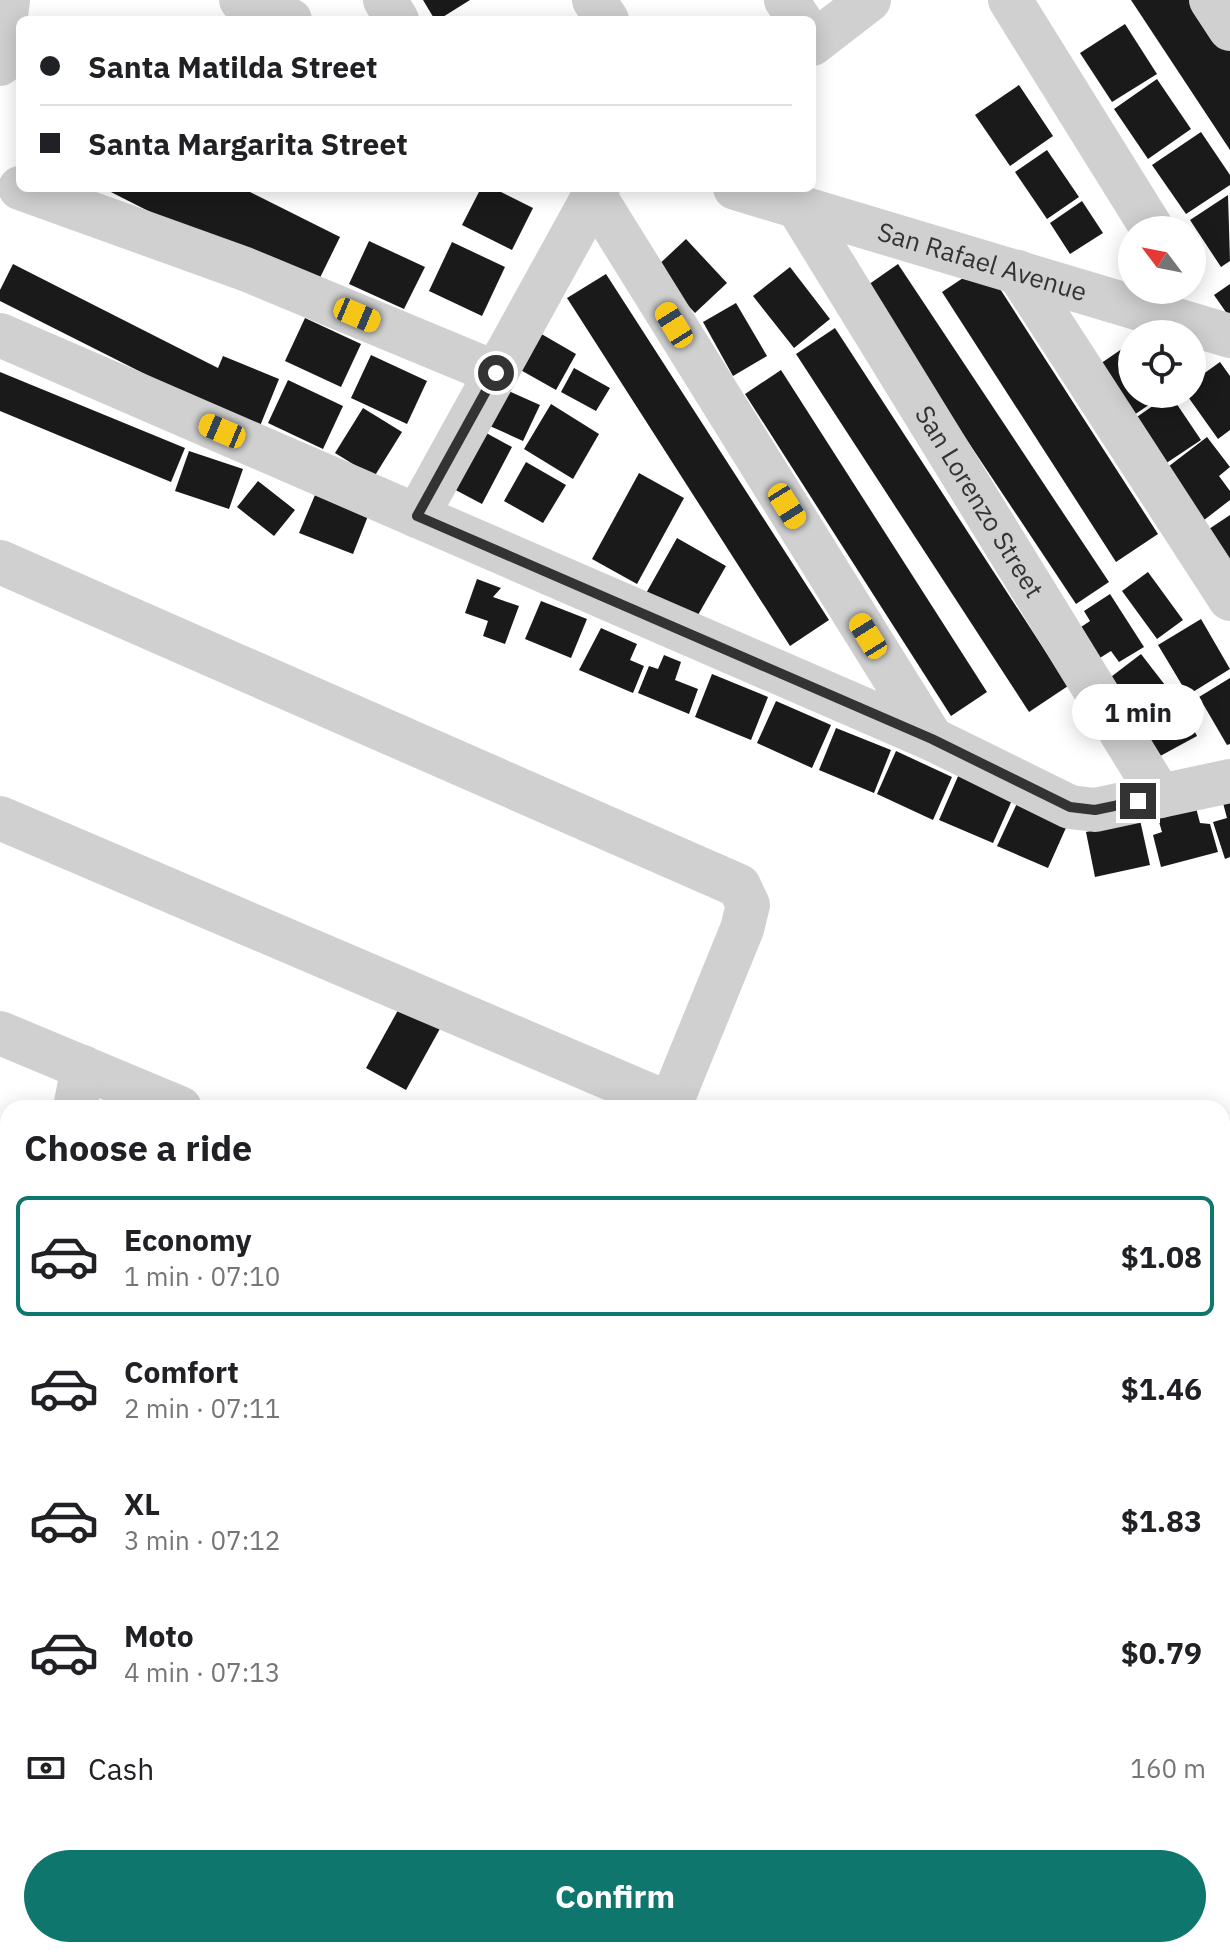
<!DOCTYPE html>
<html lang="en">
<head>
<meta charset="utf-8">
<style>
	:root { --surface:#fff; --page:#f6f6f6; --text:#202124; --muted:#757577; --line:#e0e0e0; --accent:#0f766e }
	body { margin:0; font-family:"IBM Plex Sans",sans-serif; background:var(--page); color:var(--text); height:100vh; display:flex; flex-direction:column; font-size:30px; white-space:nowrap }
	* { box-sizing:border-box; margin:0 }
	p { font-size:26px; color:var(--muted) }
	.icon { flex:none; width:44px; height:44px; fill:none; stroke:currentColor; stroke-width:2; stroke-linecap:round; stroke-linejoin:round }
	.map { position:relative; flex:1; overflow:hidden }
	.details { position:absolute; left:0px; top:1100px; width:1230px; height:858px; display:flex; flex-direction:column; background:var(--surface); border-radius:24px 24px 0 0; box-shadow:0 4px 20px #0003 }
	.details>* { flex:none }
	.hud { position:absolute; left:16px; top:16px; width:800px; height:176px; border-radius:12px; box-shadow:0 4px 20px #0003; display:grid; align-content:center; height:176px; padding:0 24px; background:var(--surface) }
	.needle { width:52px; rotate:302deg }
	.controls { position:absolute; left:1118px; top:216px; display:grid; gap:16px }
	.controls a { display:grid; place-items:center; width:88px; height:88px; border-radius:50%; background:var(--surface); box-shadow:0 4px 20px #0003; font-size:40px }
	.end { position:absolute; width:36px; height:36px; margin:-18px; border:10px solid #333; background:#fff; box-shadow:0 0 0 4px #fff }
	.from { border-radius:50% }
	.bubble { position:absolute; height:56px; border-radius:28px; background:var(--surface); box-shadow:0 4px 20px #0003; font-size:26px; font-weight:700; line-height:56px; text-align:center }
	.car { position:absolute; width:24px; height:48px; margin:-24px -12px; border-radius:10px; box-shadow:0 0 6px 2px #0007; background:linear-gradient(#f5c518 24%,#345 0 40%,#f5c518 0 76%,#345 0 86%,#f5c518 0) }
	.hud b { display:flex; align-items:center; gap:28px; height:76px; font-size:30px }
	.hud b+b { border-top:2px solid var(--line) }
	.hud i { width:20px; height:20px; background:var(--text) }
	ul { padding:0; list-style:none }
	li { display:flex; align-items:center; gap:24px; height:120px; margin:0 16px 12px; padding:0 8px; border:4px solid transparent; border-radius:12px }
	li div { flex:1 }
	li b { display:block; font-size:30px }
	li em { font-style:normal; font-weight:700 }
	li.on { border-color:var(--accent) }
	li>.icon { width:72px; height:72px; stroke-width:1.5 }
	h2 { padding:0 24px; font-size:36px; line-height:96px }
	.pay { display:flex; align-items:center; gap:20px; height:88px; padding:0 24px; font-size:30px }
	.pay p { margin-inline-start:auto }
	.cta { display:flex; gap:16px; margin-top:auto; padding:16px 24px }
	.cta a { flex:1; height:92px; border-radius:48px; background:var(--accent); color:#fff; font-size:32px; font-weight:700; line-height:92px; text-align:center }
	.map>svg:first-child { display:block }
</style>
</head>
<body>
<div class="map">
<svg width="1230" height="1957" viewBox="0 0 1230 1957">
	<rect width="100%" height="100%" fill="#fff"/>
	<g fill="#1a1a1a">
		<path d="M 423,0 L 470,0 L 438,20 L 435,20 Z"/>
		<path d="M 1131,0 L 1201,0 L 1230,44 L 1230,150 Z"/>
		<path d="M 1125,24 L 1157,74 L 1112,102 L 1080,53 Z"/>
		<path d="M 1157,79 L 1191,129 L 1148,159 L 1114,109 Z"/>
		<path d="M 1019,85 L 1053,136 L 1010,166 L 975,115 Z"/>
		<path d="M 1201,132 L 1230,175 L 1230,185 L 1186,214 L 1152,165 Z"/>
		<path d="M 1047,150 L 1079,197 L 1047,219 L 1015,172 Z"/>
		<path d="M 103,188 L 242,188 L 340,237 L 312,294 Z"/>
		<path d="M 481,188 L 493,188 L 533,208 L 512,250 L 462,225 Z"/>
		<path d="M 1228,195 L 1230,261 L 1221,267 L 1190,220 Z"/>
		<path d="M 1082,201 L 1103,233 L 1070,254 L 1050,223 Z"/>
		<path d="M 686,239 L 727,283 L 695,313 L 654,269 Z"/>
		<path d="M 369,241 L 425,267 L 404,309 L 349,284 Z"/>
		<path d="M 452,242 L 505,267 L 482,316 L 429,291 Z"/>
		<path d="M 13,264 L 218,368 L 223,356 L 279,379 L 258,431 L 0,301 L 0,290 Z"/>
		<path d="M 898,264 L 1109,582 L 1076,604 L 865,287 Z"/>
		<path d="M 984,264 L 1158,534 L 1116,562 L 942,292 Z"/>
		<path d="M 790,267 L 830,319 L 794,348 L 753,296 Z"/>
		<path d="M 606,274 L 829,620 L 790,646 L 567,298 Z"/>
		<path d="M 1230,284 L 1230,318 L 1214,295 Z"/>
		<path d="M 736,303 L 767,356 L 733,376 L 703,322 Z"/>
		<path d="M 305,318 L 361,344 L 341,387 L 285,361 Z"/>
		<path d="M 835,328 L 1068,686 L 1029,712 L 796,354 Z"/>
		<path d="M 538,332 L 576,354 L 556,390 L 517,368 Z"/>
		<path d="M 1132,342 L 1132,394 L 1165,394 L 1131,417 L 1097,366 Z"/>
		<path d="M 371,355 L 427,381 L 407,424 L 351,398 Z"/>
		<path d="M 1220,362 L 1230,376 L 1230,430 L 1218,439 L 1186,394 L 1192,394 L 1192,382 Z"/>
		<path d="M 574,368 L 610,388 L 596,411 L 561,392 Z"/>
		<path d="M 781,370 L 987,692 L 951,716 L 745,394 Z"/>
		<path d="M 0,372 L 185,448 L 171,482 L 0,411 Z"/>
		<path d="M 288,380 L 343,406 L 323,449 L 268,423 Z"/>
		<path d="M 497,386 L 540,405 L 523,441 L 481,422 Z"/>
		<path d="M 1170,394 L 1201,440 L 1162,466 L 1131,421 Z"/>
		<path d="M 551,404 L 599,434 L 573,479 L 524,449 Z"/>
		<path d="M 363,408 L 402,432 L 374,477 L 335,453 Z"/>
		<path d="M 479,429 L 512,447 L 482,504 L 448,486 Z"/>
		<path d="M 1207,437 L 1230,467 L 1219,476 L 1230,491 L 1230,500 L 1199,524 L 1160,473 Z"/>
		<path d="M 189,451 L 243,469 L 229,509 L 175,491 Z"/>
		<path d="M 526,462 L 566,485 L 543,523 L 504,501 Z"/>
		<path d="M 639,473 L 684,498 L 637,584 L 592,559 Z"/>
		<path d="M 258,481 L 295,510 L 274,536 L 237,507 Z"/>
		<path d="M 315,495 L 368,516 L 353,554 L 299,533 Z"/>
		<path d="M 1230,515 L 1230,575 L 1203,533 Z"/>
		<path d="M 677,538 L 726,566 L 694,622 L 645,595 Z"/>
		<path d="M 1148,572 L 1183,620 L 1157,639 L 1122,591 Z"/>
		<path d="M 477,579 L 501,588 L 493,597 L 519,606 L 505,644 L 483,636 L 488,621 L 465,613 Z"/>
		<path d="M 1110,594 L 1144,647 L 1119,662 L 1111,651 L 1095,661 L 1075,631 L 1090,621 L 1084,611 Z"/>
		<path d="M 541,601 L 587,619 L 571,658 L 525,639 Z"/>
		<path d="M 1201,619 L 1230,669 L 1188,695 L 1158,645 Z"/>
		<path d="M 601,628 L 637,644 L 630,660 L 644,666 L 633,693 L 579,670 Z"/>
		<path d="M 1141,654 L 1175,698 L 1137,728 L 1103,683 Z"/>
		<path d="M 664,655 L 681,662 L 675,680 L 698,689 L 689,714 L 638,693 L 649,666 L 658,669 Z"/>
		<path d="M 712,674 L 768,697 L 751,740 L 695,717 Z"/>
		<path d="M 1230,678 L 1230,744 L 1227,745 L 1199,697 Z"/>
		<path d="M 776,701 L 831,725 L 812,768 L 757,743 Z"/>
		<path d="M 1182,707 L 1197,736 L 1151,761 L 1136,732 Z"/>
		<path d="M 836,728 L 891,750 L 874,793 L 819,770 Z"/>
		<path d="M 896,751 L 952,777 L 933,820 L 877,794 Z"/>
		<path d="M 959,774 L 1013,798 L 993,843 L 939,820 Z"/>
		<path d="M 1019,799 L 1069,821 L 1048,868 L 997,846 Z"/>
		<path d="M 1230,800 L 1230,857 L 1225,859 L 1213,822 L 1227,818 L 1223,803 Z"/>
		<path d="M 1195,804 L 1200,823 L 1210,824 L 1218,852 L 1161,867 L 1153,835 L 1162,832 L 1157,815 Z"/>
		<path d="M 1140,820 L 1150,865 L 1095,877 L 1086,832 Z"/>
		<path d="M 402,1003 L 442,1025 L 406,1090 L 366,1068 Z"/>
	</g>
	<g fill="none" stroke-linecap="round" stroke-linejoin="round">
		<g stroke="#d0d0d0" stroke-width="44">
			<path d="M 241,0 L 290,20"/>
			<path d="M 385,0 L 397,20"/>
			<path d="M 594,0 L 607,20"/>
			<path d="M 786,0 L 800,20"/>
			<path d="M 1010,0 L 1153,230"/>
			<path d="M 1211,0 L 1230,29"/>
			<path d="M 812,44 L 869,0"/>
			<path d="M 0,64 L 8,0"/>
			<path d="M 20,188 L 245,269 L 496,373"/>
			<path id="s1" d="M 735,188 L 1230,336"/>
			<path d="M 594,195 L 932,739"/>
			<path id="s2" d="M 798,207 L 1160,796"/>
			<path d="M 1018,272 L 1230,599"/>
			<path d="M 0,335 L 932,739 L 1070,807 L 1095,810 L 1230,781"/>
			<path d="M 417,516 L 598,188"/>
			<path d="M 0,562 L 739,886 L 748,905 L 742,929 L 669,1108"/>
			<path d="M 0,818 L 670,1104"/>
			<path d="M 0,1033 L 180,1108"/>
			<path d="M 75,1108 L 83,1067"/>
			<path d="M 0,1477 L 8,1437"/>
			<path d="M 1222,1520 L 1230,1525"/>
			<path d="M 97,1957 L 98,1950"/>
			<path d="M 287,1957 L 289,1950"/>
			<path d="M 482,1957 L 483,1950"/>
		</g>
	</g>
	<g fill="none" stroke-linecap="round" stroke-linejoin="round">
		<path stroke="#333" stroke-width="10" d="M 496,373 L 417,516 L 932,739 L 1070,807 L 1095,810 L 1138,801"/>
	</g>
	<g text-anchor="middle" stroke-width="8" stroke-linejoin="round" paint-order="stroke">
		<g font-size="26" fill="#333" stroke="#fff">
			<text dy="9" stroke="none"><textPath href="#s1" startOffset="258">San Rafael Avenue</textPath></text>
			<text dy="9" stroke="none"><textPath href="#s2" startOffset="346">San Lorenzo Street</textPath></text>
		</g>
	</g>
</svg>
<div class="controls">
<a><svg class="needle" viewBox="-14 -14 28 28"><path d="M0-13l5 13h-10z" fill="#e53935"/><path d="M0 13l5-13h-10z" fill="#757577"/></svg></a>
<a><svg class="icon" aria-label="locate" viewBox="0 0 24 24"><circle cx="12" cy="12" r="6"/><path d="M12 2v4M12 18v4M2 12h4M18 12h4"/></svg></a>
</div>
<i class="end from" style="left:496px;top:373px"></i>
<i class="end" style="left:1138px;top:801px"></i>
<div class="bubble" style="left:1072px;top:684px;width:132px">1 min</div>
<i class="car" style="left:357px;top:315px;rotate:113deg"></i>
<i class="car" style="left:674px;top:325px;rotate:328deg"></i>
<i class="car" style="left:222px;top:431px;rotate:293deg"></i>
<i class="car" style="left:787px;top:506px;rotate:148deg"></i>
<i class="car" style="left:868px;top:636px;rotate:328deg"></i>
<div class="hud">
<b><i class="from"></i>Santa Matilda Street</b>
<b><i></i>Santa Margarita Street</b>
</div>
<section class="details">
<h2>Choose a ride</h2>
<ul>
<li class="on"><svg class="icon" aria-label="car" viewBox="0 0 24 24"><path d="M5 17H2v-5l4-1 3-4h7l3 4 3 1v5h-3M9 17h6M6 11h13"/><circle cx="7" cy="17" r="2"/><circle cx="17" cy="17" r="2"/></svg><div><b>Economy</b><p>1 min · 07:10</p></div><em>$1.08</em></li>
<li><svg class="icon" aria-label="car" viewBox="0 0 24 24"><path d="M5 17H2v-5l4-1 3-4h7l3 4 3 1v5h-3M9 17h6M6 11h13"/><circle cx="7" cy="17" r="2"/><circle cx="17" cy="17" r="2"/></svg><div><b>Comfort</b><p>2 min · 07:11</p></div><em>$1.46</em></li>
<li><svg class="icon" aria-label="car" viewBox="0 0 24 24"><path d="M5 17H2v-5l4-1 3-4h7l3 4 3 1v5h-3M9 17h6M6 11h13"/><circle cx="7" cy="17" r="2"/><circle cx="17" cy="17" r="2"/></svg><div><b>XL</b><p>3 min · 07:12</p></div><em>$1.83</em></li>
<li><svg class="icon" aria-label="car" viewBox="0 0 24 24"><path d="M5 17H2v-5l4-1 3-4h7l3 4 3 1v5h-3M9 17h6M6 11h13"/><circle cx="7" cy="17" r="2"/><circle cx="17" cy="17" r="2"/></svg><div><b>Moto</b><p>4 min · 07:13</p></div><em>$0.79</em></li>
</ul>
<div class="pay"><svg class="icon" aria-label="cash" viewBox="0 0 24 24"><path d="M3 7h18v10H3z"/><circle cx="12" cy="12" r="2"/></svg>Cash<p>160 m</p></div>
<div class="cta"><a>Confirm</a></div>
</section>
</div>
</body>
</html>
